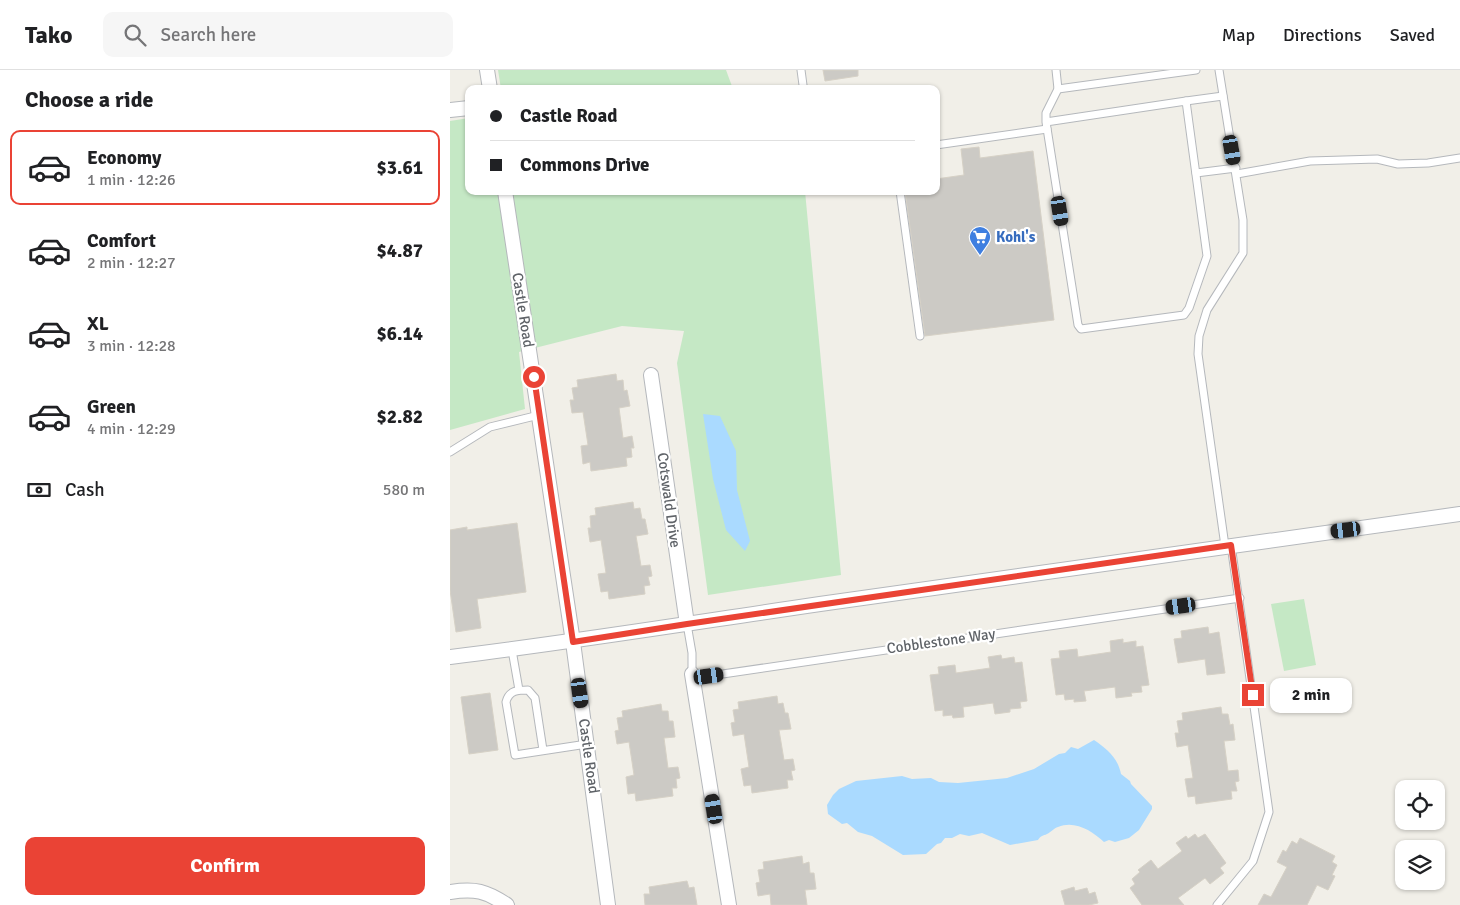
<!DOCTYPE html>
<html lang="en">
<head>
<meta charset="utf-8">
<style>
	:root { --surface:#fff; --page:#f6f6f6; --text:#202124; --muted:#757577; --line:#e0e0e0; --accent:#ea4335 }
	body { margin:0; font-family:Signika,sans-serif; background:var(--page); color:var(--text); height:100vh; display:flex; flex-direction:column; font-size:19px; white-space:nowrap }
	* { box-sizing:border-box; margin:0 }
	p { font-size:16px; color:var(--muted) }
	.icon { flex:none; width:28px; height:28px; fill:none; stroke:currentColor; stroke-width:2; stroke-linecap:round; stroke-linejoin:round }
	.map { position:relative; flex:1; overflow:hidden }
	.side { display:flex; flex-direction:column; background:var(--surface); width:450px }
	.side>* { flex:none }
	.guide { position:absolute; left:15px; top:15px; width:475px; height:110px; border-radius:10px; box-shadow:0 1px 4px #0004; display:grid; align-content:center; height:110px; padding:0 25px; background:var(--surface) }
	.buttons { position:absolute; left:945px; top:710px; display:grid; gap:10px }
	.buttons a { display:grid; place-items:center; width:50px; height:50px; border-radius:10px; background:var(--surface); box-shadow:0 1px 4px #0004; font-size:25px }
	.end { position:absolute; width:22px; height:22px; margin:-11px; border:6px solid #ea4335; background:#fff; box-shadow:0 0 0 2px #fff }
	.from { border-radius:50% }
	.bubble { position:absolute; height:35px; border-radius:10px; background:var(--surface); box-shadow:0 1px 4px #0004; font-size:16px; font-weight:700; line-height:35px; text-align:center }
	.car { position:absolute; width:15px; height:30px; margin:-15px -8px; border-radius:6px; box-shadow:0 0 4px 1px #0007; background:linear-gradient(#222 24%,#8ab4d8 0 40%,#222 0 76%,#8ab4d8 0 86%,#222 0) }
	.guide b { display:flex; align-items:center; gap:18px; height:48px; font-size:19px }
	.guide b+b { border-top:1px solid var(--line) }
	.guide i { width:12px; height:12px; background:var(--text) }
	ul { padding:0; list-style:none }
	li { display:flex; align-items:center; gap:15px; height:75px; margin:0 10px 8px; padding:0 15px; border:2px solid transparent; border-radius:10px }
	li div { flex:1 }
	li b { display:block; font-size:19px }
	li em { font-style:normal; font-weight:700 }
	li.current { border-color:var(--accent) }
	li>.icon { width:45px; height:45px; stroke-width:1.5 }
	h2 { padding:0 25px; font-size:22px; line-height:60px }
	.pay { display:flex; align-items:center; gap:12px; height:55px; padding:0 25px; font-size:19px }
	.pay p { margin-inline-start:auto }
	.action { display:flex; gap:10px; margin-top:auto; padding:10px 25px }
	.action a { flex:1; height:58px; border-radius:10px; background:var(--accent); color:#fff; font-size:20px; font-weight:700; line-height:58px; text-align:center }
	header { display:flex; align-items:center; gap:30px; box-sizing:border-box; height:70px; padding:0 25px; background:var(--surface); border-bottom:1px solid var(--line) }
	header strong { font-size:24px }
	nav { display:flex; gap:28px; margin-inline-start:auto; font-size:18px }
	.search { width:350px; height:45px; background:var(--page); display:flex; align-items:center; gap:12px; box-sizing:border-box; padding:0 18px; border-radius:10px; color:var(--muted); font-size:19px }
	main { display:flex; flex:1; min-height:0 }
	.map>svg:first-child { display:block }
</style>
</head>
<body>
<header>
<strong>Tako</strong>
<div class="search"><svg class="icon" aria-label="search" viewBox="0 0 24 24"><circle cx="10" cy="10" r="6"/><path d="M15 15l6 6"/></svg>Search here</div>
<nav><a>Map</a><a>Directions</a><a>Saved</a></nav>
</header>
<main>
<section class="side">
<h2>Choose a ride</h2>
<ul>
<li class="current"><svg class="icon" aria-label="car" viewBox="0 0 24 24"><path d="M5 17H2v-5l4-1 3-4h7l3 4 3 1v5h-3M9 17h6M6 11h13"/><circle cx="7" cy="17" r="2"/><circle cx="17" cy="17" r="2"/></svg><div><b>Economy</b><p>1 min · 12:26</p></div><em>$3.61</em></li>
<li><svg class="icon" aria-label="car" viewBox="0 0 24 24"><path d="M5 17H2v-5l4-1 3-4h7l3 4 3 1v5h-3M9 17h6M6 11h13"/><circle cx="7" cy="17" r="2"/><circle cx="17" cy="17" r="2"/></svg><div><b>Comfort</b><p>2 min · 12:27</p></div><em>$4.87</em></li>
<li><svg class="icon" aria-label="car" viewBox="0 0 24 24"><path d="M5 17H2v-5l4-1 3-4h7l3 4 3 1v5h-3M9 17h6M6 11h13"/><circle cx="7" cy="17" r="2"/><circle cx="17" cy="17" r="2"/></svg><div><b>XL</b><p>3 min · 12:28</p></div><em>$6.14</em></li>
<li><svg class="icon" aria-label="car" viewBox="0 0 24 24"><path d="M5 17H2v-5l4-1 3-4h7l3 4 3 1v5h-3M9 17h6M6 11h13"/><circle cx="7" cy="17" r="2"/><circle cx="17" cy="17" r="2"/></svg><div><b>Green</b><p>4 min · 12:29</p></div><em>$2.82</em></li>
</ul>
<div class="pay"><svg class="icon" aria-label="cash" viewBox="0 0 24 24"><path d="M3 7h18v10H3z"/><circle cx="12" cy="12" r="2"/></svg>Cash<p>580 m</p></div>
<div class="action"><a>Confirm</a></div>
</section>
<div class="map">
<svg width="1010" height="835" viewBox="0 0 1010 835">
	<rect width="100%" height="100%" fill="#f1efe8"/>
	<g fill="#c5e8c5">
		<path d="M 48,0 L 276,0 L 283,19 L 51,19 Z"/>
		<path d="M 19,48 L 19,121 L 355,121 L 391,505 L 258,525 L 227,293 L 234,261 L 172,256 L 69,282 L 75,339 L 0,360 L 0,51 Z"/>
		<path d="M 854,529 L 866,595 L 834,601 L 821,534 Z"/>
	</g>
	<g fill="#aadaff">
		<path d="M 253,344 L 270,346 L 286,381 L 287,420 L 300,471 L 295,481 L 276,460 L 263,409 Z"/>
		<path d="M 644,670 C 657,679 668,688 671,704 L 680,711 L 681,714 L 702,736 L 702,739 L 689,760 L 679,768 L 665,772 L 659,770 L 654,772 C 642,761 625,750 608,757 C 604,758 601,762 597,764 C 593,766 591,765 588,770 L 560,775 L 532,763 L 519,766 L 510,764 L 502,768 L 495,768 L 491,773 L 487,774 L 476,784 L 453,785 L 422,766 L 408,762 L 397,753 L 392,754 L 378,744 L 377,735 L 383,725 L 389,719 L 406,711 L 452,706 L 462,709 L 481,708 L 489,712 L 508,713 L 557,708 L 584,699 L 609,684 L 615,683 L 621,677 L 628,679 Z"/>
	</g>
	<g fill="#cccac5" stroke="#d6d1c6">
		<path d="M 373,0 L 408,0 L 408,6 L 375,11 Z"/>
		<path d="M 529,77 L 530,88 L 583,81 L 604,250 L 475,266 L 455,121 L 486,121 L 486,109 L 514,105 L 511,79 Z"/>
		<path d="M 166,304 L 167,311 L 173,310 L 174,321 L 177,320 L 180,336 L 169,338 L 173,368 L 182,366 L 184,378 L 181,378 L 182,387 L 176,388 L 177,396 L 141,401 L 140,392 L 133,394 L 131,376 L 138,375 L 133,342 L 122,343 L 120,330 L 124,330 L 122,318 L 128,317 L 127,310 Z"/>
		<path d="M 183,432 L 184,439 L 190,438 L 192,449 L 195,449 L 198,464 L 186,466 L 191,496 L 200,495 L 202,506 L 198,507 L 200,515 L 194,516 L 195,524 L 159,529 L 158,521 L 151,522 L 148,504 L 156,503 L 151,470 L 140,472 L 138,458 L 141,458 L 140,446 L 146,445 L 145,438 Z"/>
		<path d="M 67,453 L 76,522 L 27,529 L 31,558 L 6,562 L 0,520 L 0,460 L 17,457 L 17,460 Z"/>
		<path d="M 758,557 L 759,564 L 769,562 L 775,603 L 757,605 L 755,589 L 728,593 L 724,569 L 732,568 L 731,561 Z"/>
		<path d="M 673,569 L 673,573 L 686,571 L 686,577 L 693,576 L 699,615 L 691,616 L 692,622 L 681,623 L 682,626 L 666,628 L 665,617 L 634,621 L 636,631 L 624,632 L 624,629 L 615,630 L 614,624 L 606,625 L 601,589 L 610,588 L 609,581 L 627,579 L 628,587 L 661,582 L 660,571 Z"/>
		<path d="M 551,585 L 552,589 L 564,587 L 565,593 L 572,592 L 577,631 L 570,632 L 571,638 L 560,639 L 560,642 L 545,644 L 543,633 L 513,637 L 514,647 L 503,648 L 502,645 L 493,646 L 493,640 L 485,641 L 480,605 L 489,604 L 488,597 L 505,595 L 506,603 L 540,598 L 538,587 Z"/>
		<path d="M 40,623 L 48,680 L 19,684 L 11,627 Z"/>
		<path d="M 327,626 L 328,634 L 333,633 L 335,643 L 338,643 L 341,659 L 329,660 L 334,690 L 343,689 L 345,700 L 341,701 L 343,710 L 337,710 L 338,718 L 302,723 L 301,715 L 294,716 L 291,699 L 299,697 L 294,664 L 283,666 L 281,653 L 285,652 L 283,640 L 289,639 L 288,632 Z"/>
		<path d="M 211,634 L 212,641 L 218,641 L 219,651 L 223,651 L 225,667 L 214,668 L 218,698 L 228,697 L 230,708 L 226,709 L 227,718 L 222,718 L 223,726 L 186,731 L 185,723 L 178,724 L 176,707 L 184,705 L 179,672 L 167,674 L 165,661 L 169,660 L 167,648 L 173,647 L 172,641 Z"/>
		<path d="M 771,637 L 772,644 L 778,644 L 780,655 L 783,654 L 785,670 L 774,671 L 778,701 L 788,700 L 789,711 L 785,712 L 787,721 L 781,721 L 782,729 L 746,734 L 745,726 L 738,727 L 735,709 L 743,708 L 738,675 L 727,677 L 725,663 L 729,663 L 727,651 L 733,650 L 732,643 Z"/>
		<path d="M 745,764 L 748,768 L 755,764 L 776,793 L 770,798 L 774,803 L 760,814 L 755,808 L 728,828 L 734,835 L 692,835 L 680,818 L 685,814 L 682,809 L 690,802 L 688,800 L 701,790 L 708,799 L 732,781 L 726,773 L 736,766 L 738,769 Z"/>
		<path d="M 850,768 L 885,786 L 882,792 L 887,795 L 882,805 L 885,806 L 878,820 L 867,815 L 857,835 L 808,835 L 814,824 L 821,827 L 837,797 L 827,792 L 833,780 L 836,782 L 842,771 L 847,774 Z"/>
		<path d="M 352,786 L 353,794 L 359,792 L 360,803 L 364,803 L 366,819 L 355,820 L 357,835 L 321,835 L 320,824 L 308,826 L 306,813 L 310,812 L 308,800 L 314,799 L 313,792 Z"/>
		<path d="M 237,811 L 239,818 L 244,817 L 247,835 L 195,835 L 194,824 L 200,824 L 199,817 Z"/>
		<path d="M 624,817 L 625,821 L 637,818 L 639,824 L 645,822 L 648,833 L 639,835 L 615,835 L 611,821 Z"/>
	</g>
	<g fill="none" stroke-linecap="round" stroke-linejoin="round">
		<g stroke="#b5b8bc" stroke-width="9">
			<g id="lane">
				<path d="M 351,0 L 353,15"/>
				<path d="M 769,0 L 793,150 L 793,183 L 757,240 L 749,266 L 748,284 L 775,476"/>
				<path d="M 608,19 L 746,0"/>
				<path d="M 736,31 L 773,26"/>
				<path d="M 596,52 L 736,31 L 757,186 L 739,238 L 734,245 L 631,259 L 628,255 L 596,52 L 596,43 L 608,19 L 606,0"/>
				<path d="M 486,75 L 597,59"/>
				<path d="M 746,103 L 786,98"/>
				<path d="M 787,104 L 860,91 L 927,89 L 948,94 L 978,93 L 1010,88"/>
				<path d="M 450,121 L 470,266"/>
				<path d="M 0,382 L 40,357 L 89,345"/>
				<path d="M 237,554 L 242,583 L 242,604 L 259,606 L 790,528"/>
				<path d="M 62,580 L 69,620"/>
				<path d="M 93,680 L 85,628 L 78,620 C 68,620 59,620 56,632 L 65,685 L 137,674"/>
				<path d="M 767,835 L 803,791 L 819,742 L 781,475"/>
			</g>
		</g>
		<g stroke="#b5b8bc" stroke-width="16">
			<g id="street">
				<path d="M 37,0 L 40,19"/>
				<path d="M 0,40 L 19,38"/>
				<path d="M 55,121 L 123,572 L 158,835"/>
				<path d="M 201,305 L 237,554"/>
				<path d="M 0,587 C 124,572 247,552 370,534 C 584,504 797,473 1010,444"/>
				<path d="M 242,604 L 279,835"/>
				<path d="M 0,822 C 25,818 36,821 57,835"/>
			</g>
		</g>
		<use href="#lane" stroke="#fff" stroke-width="7"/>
		<use href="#street" stroke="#fff" stroke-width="14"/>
	</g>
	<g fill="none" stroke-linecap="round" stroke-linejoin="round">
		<path stroke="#ea4335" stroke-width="6" d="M 84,307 L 123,572 L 237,554 L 781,475 L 803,625"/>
	</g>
	<defs>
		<g id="supermarket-pin" transform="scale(1.125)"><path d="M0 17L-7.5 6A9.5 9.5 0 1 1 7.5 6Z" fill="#3f7fe0" stroke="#fff"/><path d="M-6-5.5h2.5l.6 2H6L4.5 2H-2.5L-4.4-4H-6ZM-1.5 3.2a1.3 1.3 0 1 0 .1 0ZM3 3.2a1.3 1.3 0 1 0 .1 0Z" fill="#fff"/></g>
	</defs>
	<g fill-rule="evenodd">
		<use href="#supermarket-pin" x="530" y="167"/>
	</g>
	<g text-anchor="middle" stroke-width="4.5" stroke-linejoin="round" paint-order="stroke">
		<g font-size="15" font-weight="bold" fill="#366cbe" stroke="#fff" text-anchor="start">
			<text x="546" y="172">Kohl's</text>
		</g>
		<g font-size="15" fill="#5f6368" stroke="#fff">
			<text transform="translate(73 240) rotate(81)" y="5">Castle Road</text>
			<text transform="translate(219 430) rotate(82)" y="5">Cotswald Drive</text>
			<text transform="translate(491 571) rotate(-8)" y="5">Cobblestone Way</text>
			<text transform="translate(139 686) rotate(82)" y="5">Castle Road</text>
		</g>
	</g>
</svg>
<div class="buttons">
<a><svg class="icon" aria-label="locate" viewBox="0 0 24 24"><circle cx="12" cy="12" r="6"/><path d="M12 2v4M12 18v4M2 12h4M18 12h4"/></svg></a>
<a><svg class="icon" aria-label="layers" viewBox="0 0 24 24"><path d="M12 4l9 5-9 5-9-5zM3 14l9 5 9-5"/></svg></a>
</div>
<i class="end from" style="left:84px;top:307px"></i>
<i class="end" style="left:803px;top:625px"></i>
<div class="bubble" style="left:820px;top:608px;width:82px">2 min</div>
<i class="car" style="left:782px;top:80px;rotate:170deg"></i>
<i class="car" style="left:610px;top:141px;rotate:171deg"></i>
<i class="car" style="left:896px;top:460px;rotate:263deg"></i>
<i class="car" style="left:731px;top:536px;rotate:262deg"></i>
<i class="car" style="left:259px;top:606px;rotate:82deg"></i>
<i class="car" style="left:130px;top:623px;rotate:172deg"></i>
<i class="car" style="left:264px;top:739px;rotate:351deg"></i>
<div class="guide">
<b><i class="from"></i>Castle Road</b>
<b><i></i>Commons Drive</b>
</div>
</div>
</main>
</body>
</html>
